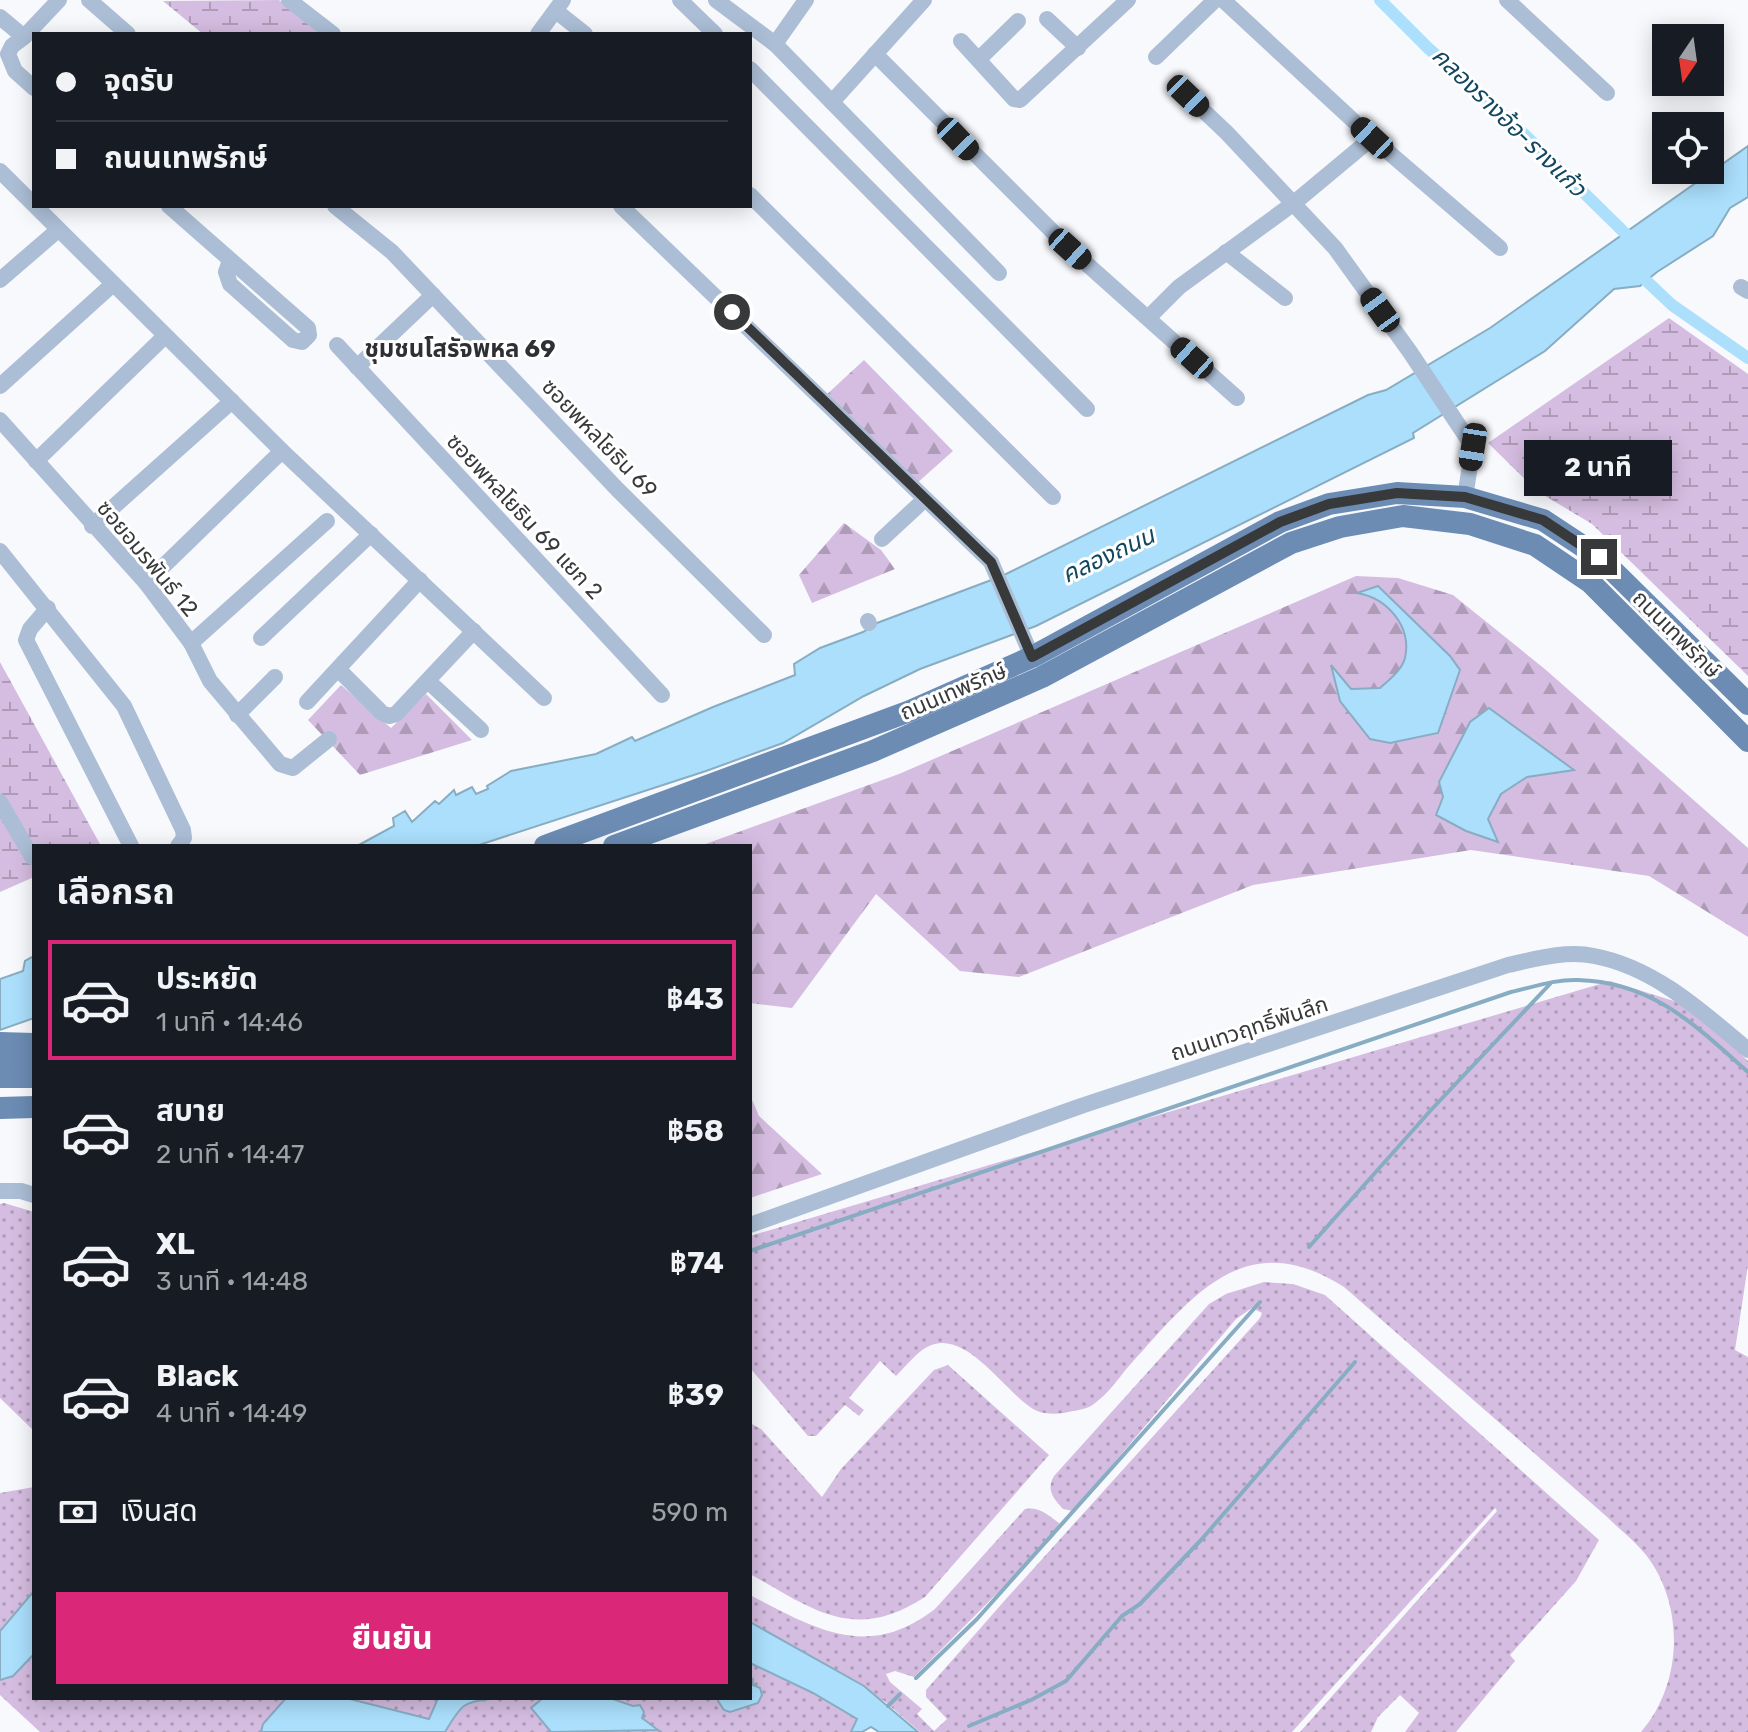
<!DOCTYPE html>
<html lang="th">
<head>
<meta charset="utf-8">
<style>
	:root { --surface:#171b24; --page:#242831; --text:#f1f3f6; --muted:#9ea1a6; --line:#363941; --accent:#db2777 }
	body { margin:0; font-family:Rubik,"Noto Sans Thai",sans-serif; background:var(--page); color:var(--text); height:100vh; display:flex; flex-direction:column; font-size:30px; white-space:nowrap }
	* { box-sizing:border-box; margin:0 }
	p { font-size:26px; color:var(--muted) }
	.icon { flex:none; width:44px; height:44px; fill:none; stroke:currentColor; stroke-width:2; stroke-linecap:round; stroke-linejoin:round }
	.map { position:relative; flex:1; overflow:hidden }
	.drawer { position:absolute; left:32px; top:844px; width:720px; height:856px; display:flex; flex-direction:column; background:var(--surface); border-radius:0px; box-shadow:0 4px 20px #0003 }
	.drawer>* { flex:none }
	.banner { position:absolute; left:32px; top:32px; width:720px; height:176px; border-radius:0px; box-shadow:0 4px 20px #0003; display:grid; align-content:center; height:176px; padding:0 24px; background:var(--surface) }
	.needle { width:52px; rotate:193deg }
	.tools { position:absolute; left:1652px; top:24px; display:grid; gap:16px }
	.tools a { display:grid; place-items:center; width:72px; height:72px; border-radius:0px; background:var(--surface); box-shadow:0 4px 20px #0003; font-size:40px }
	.end { position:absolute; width:36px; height:36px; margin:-18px; border:10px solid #38393a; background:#fff; box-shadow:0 0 0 4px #fff }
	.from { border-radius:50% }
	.bubble { position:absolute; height:56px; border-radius:0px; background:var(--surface); box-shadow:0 4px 20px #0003; font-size:26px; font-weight:700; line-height:56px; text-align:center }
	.car { position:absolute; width:24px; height:48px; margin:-24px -12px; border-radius:10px; box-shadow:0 0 6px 2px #0007; background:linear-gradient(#222 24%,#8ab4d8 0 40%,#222 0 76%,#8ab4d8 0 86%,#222 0) }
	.banner b { display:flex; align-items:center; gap:28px; height:76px; font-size:30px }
	.banner b+b { border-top:2px solid var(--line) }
	.banner i { width:20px; height:20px; background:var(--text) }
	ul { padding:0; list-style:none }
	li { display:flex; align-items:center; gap:24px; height:120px; margin:0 16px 12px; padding:0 8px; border:4px solid transparent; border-radius:0px }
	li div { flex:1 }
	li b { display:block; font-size:30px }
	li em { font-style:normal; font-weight:700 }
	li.current { border-color:var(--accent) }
	li>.icon { width:72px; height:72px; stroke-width:1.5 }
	h2 { padding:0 24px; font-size:36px; line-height:96px }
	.pay { display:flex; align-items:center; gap:20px; height:88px; padding:0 24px; font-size:30px }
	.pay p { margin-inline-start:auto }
	.primary-button { display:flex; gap:16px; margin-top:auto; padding:16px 24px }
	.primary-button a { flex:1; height:92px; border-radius:0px; background:var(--accent); color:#fff; font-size:32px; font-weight:700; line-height:92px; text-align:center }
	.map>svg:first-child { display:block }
</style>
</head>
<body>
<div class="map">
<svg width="1748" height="1732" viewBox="0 0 1748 1732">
	<defs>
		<pattern id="grass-dots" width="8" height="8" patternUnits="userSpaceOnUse" patternTransform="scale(2)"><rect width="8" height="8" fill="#d5bde1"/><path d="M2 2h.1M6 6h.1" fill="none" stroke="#ae9bb7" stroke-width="1.8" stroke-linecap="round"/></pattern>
		<pattern id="forest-firs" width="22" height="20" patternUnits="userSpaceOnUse" patternTransform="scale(2)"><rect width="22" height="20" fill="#d5bde1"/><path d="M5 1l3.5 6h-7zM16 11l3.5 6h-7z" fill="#ae9bb7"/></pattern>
		<pattern id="wetland-marsh" width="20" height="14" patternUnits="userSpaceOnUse" patternTransform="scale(2)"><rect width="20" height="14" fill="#d5bde1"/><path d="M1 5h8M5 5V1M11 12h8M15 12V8" fill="none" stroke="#ae9bb7"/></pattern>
	</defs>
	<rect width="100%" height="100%" fill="#f8f9fd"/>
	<g fill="url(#grass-dots)">
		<path d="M 1610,981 L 1690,1006 L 1748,1061 L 1748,1265 L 1735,1350 L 1748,1357 L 1748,1732 L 1641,1732 C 1683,1684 1685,1605 1646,1555 C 1635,1541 1619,1529 1606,1516 L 1344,1287 C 1244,1223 1191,1298 1128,1367 C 1118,1379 1108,1394 1095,1403 C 1090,1408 1080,1410 1073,1411 C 1062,1414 1047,1415 1037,1411 C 1006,1396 967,1326 927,1347 C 916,1353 905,1367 896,1376 L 880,1361 L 849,1398 L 864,1410 L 859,1416 L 845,1405 L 816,1436 L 808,1436 L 750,1368 L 750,1236 Z"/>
		<path d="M 4,1203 L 34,1212 L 34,1431 L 0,1398 L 0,1204 Z"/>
		<path d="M 1264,1282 L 1293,1284 L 1325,1295 L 1599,1540 L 1576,1581 L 1510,1655 L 1515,1661 L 1456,1732 L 1405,1732 L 1419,1713 L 1400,1695 L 1378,1717 L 1371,1732 L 1300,1732 L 1497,1511 L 1495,1508 L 1292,1732 L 920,1732 L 883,1700 L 854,1732 L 40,1732 L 0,1695 L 0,1493 L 34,1487 L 34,1698 L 750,1698 L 750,1595 C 815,1629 868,1661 935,1609 L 1025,1509 C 1038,1506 1049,1515 1059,1523 L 1054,1536 L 914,1677 L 895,1671 L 886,1674 L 890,1682 L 922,1709 L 917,1714 L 934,1731 L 947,1719 L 926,1697 L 926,1690 L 1006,1599 L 1260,1318 L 1262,1313 L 1252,1308 L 1236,1319 L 1073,1511 L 1063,1509 C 1053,1498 1046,1490 1054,1476 L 1209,1304 L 1226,1294 Z"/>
		<path d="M 948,1365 L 1049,1455 L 925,1597 C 854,1643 814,1610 750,1574 L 750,1423 L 761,1429 L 822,1497 L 841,1469 L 934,1370 Z"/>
	</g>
	<g fill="url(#forest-firs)">
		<path d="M 864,360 L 953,451 L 916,484 L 824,397 Z"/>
		<path d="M 844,523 L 881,550 L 895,569 L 812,603 L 799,575 Z"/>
		<path d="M 1356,576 L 1398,578 L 1453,595 L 1546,670 L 1748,848 L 1748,937 L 1649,876 L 1471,850 L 1253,885 L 1019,977 L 960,971 L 876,894 L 792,1008 L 750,1003 L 750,846 L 700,846 L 899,774 Z"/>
		<path d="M 341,685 L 391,728 L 426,694 L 472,740 L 360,775 L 308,720 Z"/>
		<path d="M 750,1095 L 759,1116 L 822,1174 L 750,1198 Z"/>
	</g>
	<g fill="url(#wetland-marsh)">
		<path d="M 279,0 L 320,31 L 318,34 L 203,34 L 163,1 Z"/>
		<path d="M 1669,318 L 1748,374 L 1748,676 L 1592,524 L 1537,491 L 1488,443 Z"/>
		<path d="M 0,662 L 101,846 L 34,846 L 34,877 L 0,892 Z"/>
	</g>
	<g fill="#abdffc" stroke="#88adc2" stroke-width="2">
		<path d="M 1748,146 L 1748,197 L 1730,208 L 1713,236 L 1657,272 L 1640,286 L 1614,289 L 1545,351 L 1413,433 L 1414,438 L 1036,626 L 920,669 L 864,696 L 783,743 L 706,771 L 476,846 L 357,846 L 394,826 L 393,818 L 405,811 L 412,822 L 435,801 L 439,804 L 454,790 L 456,795 L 472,787 L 476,794 L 488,789 L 487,786 L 511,771 L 596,754 L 632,737 L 635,741 L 713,707 L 795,675 L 794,664 L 820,648 L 863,632 L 877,623 L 1002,576 L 1368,395 L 1386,390 L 1490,328 Z"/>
		<path d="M 1378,586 L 1450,656 L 1460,670 L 1438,733 L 1390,743 L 1370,739 L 1340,701 L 1331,665 L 1351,689 L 1380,688 C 1389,680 1402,670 1405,658 C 1412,626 1387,598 1357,593 Z"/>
		<path d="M 1489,708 L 1574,770 L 1527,777 L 1501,794 L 1488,819 L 1498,842 L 1466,831 L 1436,815 L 1443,797 L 1439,782 L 1470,722 Z"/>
		<path d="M 34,956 L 34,1018 L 0,1030 L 0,979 L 23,971 L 25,961 Z"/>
		<path d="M 34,1591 L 34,1654 L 13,1676 L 0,1680 L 0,1631 Z"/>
		<path d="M 750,1622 L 864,1686 L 918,1732 L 879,1732 L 871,1727 L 862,1732 L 851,1732 L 857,1719 L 813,1693 L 750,1663 Z"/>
		<path d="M 750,1677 L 753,1679 L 753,1685 L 760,1688 L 762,1695 L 758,1703 L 730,1712 L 724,1710 L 718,1701 L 719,1698 L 750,1698 Z"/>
		<path d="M 286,1698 L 346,1698 L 429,1719 L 438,1698 L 497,1698 C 464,1703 464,1700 445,1732 L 261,1732 L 263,1724 Z"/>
		<path d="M 543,1698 L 610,1698 L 633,1706 L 640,1705 L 644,1712 L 642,1718 L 658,1730 L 551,1732 L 531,1708 Z"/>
	</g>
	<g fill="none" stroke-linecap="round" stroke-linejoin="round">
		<g stroke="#88adc2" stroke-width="4">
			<path d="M 1309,1247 L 1431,1110 L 1550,984"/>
			<path d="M 750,1251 L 1511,992 C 1533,987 1556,979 1578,980 C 1653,982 1696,1026 1748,1072"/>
			<path d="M 916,1678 L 977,1619 L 1260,1302"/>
			<path d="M 888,1706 L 900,1694"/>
			<path d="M 969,1726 L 1031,1700 L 1066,1681 L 1122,1616 L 1140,1604 L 1201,1540 L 1355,1362"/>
		</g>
		<g stroke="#abdffc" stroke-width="12">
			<path d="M 1380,0 L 1428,48 L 1525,135 L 1636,244"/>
			<path d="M 1637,272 L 1672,305 L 1748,358"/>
		</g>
		<g stroke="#acbed5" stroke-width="16">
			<path d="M 89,0 L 128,34"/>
			<path d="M 289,0 L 333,34"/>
			<path d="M 680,0 L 715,34"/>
			<path d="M 716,0 L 775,44 L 999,273"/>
			<path d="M 1223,0 L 1372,138 L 1500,248"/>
			<path d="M 1507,0 L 1607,93"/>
			<path d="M 556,11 L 585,34"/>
			<path d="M 0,17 L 24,37 L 59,0"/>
			<path d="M 1047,19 L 1078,48"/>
			<path d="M 538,34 L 563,0"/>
			<path d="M 24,37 L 12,46 L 8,54 L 15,71 L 34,88"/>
			<path d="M 961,41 L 1014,99 L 1020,100 L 1128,0"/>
			<path d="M 775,44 L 806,0"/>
			<path d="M 875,54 L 1070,249 L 1237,398"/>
			<path d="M 1156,57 L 1215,0"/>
			<path d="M 979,59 L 1018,21"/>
			<path d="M 750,69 L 1087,409"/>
			<path d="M 1188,96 L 1227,133 L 1335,248 L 1410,352 L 1473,447 L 1465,497"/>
			<path d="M 832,102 L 924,0"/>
			<path d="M 0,171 L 282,451 L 544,698"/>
			<path d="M 750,195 L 1053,497"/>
			<path d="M 169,206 L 308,328 L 309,335 L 302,342 L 293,340 L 230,284 L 226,272 L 230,260"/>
			<path d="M 335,206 L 392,252 L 618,490 L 764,635"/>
			<path d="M 621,206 L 991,562 L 1032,657"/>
			<path d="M 1226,252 L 1285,298"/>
			<path d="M 0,280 L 58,230"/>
			<path d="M 1741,287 L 1748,291"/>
			<path d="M 1148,318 L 1179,287 L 1294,203 L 1372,138"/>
			<path d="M 337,345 L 662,695"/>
			<path d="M 357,367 L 433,295"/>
			<path d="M 0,386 L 113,284"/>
			<path d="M 0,420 L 146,583 L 191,643 L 210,681 L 280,764 L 293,768 L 329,739"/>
			<path d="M 36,461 L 164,337"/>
			<path d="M 92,526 L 232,401"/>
			<path d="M 882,539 L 924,500"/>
			<path d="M 0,551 L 124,706 L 183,830 L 184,838 L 178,846"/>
			<path d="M 146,583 L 282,451"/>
			<path d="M 48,608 L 30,629 L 26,640 L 131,846"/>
			<path d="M 868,621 L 869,623"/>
			<path d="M 261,638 L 371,534"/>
			<path d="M 191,643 L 327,521"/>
			<path d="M 339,670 L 382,713 L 389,716 L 396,714 L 474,631"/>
			<path d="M 429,682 L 481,730"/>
			<path d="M 307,702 L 420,580"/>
			<path d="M 237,715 L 275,677"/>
			<path d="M 0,802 L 32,857"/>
			<path d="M 0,1191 L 21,1191 L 34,1195"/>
			<path d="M 750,1225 L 1081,1106 L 1508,965 C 1535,959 1566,950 1594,956 C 1654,967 1703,1012 1748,1050"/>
		</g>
		<g stroke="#6c8cb4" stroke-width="22">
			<path d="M 545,846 L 910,711 L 1032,657 L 1280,522 L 1329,504 L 1397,493 L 1465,497 L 1543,520 L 1599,557 L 1748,704"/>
			<path d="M 614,846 L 873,751 L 1042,677 L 1291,543 L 1340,527 L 1403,516 L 1470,524 L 1535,545 L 1590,582 L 1748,741"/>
			<path d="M 0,1077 L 34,1077"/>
			<path d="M 0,1108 L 34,1107"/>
		</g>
		<g stroke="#6c8cb4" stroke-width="22">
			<path d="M 0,1043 L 34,1044"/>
			<path d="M 0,1059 L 34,1060"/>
		</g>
	</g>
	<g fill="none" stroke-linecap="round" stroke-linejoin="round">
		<path stroke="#38393a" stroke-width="10" d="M 732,312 L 991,562 L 1032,657 L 1280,522 L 1329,504 L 1397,493 L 1465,497 L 1543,520 L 1599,557"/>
	</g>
	<g text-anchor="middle" stroke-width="6" stroke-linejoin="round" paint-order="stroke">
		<g font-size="22" fill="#38393a" stroke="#fff">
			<text transform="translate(600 438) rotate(46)" y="8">ซอยพหลโยธิน 69</text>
			<text transform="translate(525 516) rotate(47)" y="8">ซอยพหลโยธิน 69 แยก 2</text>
			<text transform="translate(148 558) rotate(50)" y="8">ซอยอมรพันธ์ 12</text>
			<text transform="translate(1677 634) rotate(45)" y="8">ถนนเทพรักษ์</text>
			<text transform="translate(953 691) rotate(-23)" y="8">ถนนเทพรักษ์</text>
			<text transform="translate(1249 1028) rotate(-18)" y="8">ถนนเทวฤทธิ์พันลึก</text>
		</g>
		<g font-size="24" font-style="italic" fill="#134760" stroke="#fff">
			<text transform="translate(1509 122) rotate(44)" y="8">คลองรางอ้อ-รางแก้ว</text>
			<text transform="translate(1108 555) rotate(-25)" y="8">คลองถนน</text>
		</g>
		<g font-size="24" font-weight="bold" fill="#2f3034" stroke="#fff">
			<text x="460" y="357">ชุมชนโสรัจพหล 69</text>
		</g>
	</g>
</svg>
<div class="tools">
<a><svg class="needle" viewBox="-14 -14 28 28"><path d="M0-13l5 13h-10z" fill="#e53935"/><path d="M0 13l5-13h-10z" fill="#9ea1a6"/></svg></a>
<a><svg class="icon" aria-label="locate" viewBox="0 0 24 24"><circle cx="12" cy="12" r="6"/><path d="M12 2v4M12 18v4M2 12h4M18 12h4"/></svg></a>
</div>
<i class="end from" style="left:732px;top:312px"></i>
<i class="end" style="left:1599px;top:557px"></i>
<div class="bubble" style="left:1524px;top:440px;width:148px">2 นาที</div>
<i class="car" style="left:1188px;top:96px;rotate:134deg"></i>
<i class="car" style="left:1372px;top:138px;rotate:313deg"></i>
<i class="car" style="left:958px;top:139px;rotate:136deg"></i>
<i class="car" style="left:1070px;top:249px;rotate:132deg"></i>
<i class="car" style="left:1380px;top:310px;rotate:324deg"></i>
<i class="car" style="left:1192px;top:358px;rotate:312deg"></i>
<i class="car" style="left:1473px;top:447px;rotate:189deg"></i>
<div class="banner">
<b><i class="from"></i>จุดรับ</b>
<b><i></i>ถนนเทพรักษ์</b>
</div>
<section class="drawer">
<h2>เลือกรถ</h2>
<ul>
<li class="current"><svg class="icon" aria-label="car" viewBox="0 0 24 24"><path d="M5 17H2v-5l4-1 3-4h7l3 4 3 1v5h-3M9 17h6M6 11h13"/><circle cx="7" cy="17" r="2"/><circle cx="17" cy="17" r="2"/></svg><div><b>ประหยัด</b><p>1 นาที · 14:46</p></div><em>฿43</em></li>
<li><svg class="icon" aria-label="car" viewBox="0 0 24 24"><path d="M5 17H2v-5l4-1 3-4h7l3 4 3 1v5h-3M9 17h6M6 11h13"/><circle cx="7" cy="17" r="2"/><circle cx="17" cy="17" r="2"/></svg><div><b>สบาย</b><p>2 นาที · 14:47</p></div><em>฿58</em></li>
<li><svg class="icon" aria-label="car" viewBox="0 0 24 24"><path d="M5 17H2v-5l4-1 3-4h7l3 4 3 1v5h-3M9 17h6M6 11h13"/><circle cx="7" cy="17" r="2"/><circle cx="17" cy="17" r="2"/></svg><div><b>XL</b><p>3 นาที · 14:48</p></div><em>฿74</em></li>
<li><svg class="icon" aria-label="car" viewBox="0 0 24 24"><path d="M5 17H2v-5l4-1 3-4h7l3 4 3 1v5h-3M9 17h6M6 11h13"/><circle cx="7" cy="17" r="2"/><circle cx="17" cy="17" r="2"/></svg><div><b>Black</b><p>4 นาที · 14:49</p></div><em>฿39</em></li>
</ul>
<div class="pay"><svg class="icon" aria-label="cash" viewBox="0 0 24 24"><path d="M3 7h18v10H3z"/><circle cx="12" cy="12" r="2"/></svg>เงินสด<p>590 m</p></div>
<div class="primary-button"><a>ยืนยัน</a></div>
</section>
</div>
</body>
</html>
